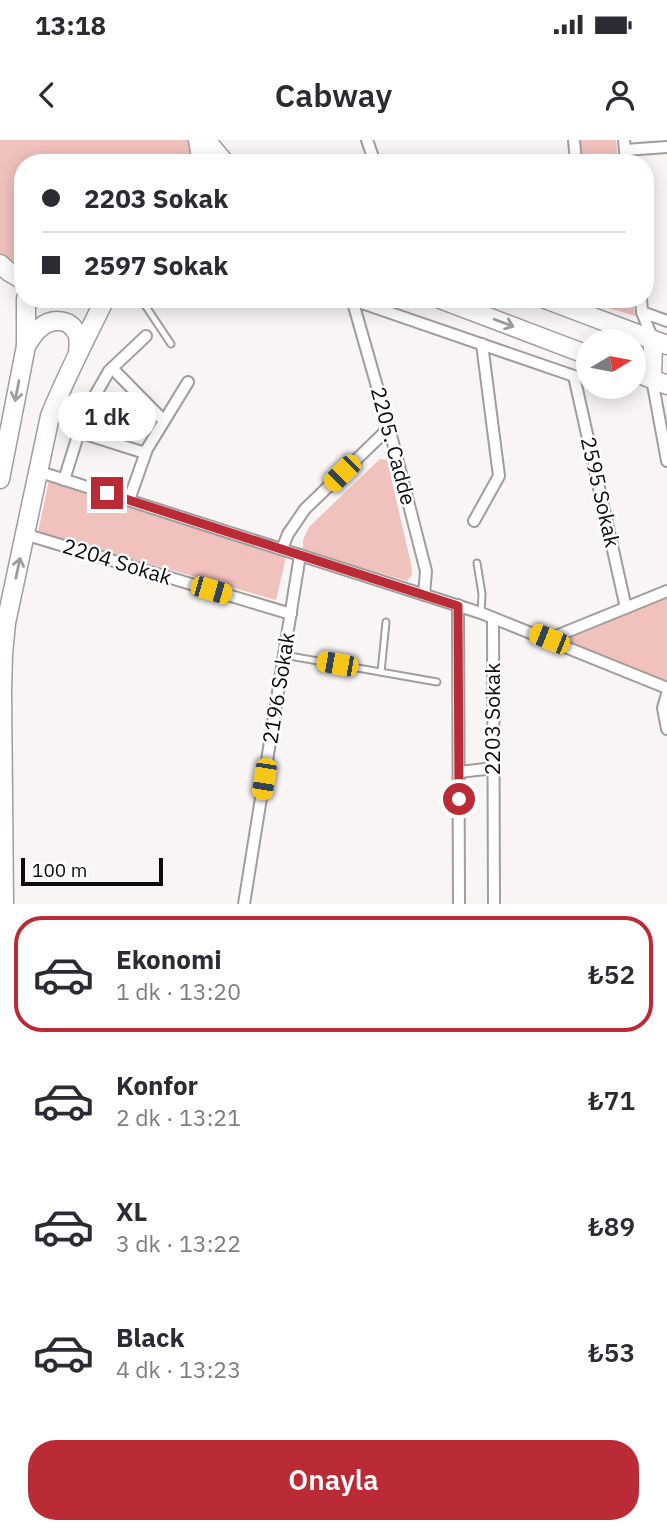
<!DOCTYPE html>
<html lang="tr">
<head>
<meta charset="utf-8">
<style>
	:root { --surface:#fff; --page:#f2f2f3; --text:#2b2b33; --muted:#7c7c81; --line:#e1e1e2; --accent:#bb2b36 }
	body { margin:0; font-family:"IBM Plex Sans",sans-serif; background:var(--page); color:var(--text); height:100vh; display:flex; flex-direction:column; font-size:26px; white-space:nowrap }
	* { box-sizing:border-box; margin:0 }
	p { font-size:23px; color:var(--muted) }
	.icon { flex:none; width:38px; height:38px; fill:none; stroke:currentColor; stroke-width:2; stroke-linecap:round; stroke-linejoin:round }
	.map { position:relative; height:764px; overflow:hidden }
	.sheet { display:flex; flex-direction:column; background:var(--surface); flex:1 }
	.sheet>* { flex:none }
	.top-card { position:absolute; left:14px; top:14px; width:640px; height:154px; border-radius:28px; box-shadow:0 4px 18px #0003; display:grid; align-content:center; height:154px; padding:0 28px; background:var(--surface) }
	.needle { width:46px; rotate:80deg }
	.fabs { position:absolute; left:576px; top:189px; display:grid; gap:14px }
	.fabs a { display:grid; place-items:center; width:70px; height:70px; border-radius:50%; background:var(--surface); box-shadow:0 4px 18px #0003; font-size:35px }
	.scale { position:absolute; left:21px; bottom:18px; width:142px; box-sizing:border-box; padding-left:7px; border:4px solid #0c0b0b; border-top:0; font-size:19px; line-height:24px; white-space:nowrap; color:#0c0b0b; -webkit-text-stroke:5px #fff; paint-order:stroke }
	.end { position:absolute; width:32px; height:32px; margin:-16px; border:9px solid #bb2b36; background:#fff; box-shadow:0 0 0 4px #fff }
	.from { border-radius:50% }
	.bubble { position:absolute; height:49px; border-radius:24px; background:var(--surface); box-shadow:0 4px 18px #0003; font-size:23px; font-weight:600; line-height:49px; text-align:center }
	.car { position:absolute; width:21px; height:42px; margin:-21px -10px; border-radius:9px; box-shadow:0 0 5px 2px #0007; background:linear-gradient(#f5c518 24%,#345 0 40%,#f5c518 0 76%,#345 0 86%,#f5c518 0) }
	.top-card b { display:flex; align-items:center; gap:24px; height:66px; font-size:26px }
	.top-card b+b { border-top:2px solid var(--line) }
	.top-card i { width:18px; height:18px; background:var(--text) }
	ul { padding:12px 0 0; list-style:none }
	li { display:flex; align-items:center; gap:21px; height:116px; margin:0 14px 10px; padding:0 14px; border:4px solid transparent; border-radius:28px }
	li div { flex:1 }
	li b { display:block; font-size:26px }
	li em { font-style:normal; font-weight:600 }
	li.selected { border-color:var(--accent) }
	li>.icon { width:63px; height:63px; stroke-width:1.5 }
	.action { display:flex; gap:14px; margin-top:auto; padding:14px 28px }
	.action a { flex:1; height:80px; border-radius:28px; background:var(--accent); color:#fff; font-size:28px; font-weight:600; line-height:80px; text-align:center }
	.status { display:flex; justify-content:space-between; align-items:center; height:49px; padding:0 35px; background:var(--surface); direction:ltr }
	.status svg { height:19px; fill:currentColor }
	header { display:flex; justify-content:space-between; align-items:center; height:91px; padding:0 28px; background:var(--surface); font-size:32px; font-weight:600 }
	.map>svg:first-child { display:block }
</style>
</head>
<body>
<div class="status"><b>13:18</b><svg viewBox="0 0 49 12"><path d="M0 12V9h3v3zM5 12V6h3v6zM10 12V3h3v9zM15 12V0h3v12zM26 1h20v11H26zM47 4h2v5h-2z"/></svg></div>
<header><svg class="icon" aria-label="back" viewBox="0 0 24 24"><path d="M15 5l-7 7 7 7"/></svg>Cabway<svg class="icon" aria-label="person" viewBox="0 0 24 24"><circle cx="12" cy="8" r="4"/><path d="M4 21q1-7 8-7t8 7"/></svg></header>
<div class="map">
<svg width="667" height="764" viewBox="0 0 667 764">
	<rect width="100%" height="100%" fill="#faf5f5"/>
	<g fill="#f1c1be">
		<path d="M 0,0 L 188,0 L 193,23 L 23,23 L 23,132 L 6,121 L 0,114 Z"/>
		<path d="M 577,0 L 616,0 L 618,23 L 579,23 Z"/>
		<path d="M 593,159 L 633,159 L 635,176 L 593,163 Z"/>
		<path d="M 380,319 L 387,320 L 411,424 L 412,435 L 407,441 L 303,410 L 303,400 L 309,387 Z"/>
		<path d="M 49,340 L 286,417 L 276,460 L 38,392 Z"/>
		<path d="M 667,457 L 667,545 L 567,501 L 568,499 Z"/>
	</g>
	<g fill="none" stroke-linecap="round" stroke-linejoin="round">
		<g stroke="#a19d9c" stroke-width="9">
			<g id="lane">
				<path d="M 141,159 L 171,204"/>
				<path d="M 477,423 L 482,454 L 481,473"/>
				<path d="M 284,515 L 437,542"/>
				<path d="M 381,532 L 386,482"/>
			</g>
		</g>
		<g stroke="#a19d9c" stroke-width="14">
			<g id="street">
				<path d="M 367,0 L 375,23"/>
				<path d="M 574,0 L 576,23"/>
				<path d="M 624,0 L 626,23"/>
				<path d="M 625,10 L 667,7"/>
				<path d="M 352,159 L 392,299 L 426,431 L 424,455"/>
				<path d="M 641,159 L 642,172 L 653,200"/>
				<path d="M 353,160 L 574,236 L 626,468"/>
				<path d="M 642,172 L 667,181"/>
				<path d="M 112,228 L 164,281"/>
				<path d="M 652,239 L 667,321"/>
				<path d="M 79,292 L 145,313"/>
				<path d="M 37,331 L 481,473 L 667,548"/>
				<path d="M 64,340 L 85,273 L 109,231 L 146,196"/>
				<path d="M 129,360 L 147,309 L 188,242"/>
				<path d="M 474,381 L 499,336 L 482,204"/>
				<path d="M 24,394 L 291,474"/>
				<path d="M 282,409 L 288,394 L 305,369 L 389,288"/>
				<path d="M 458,465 L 459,764"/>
				<path d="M 493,478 L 494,764"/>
				<path d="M 549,499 L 667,451"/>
				<path d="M 667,554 L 663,568 L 667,589"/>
				<path d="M 459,632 L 494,628"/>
				<path d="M 244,764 L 300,415"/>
			</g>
		</g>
		<g stroke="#a19d9c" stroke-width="21">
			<g id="primary">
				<path d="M 198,0 L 202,23"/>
				<path d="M 206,0 L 225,23"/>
				<path d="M 0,124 L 9,132 L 23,140"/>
				<path d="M 440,159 L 588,215"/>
				<path d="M 545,159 L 667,205"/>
				<path d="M 26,206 C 30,200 34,192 40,188 C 50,179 67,178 75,190 C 80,196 79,204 78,212"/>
				<path d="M 634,232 L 667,245"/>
				<path d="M 652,239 L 653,200"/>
				<path d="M 0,339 L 26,206 L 26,159"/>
				<path d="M 4,764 L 2,551 L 3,514 L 6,483 L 50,276 C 66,236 86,198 105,159"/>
			</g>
		</g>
		<use href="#lane" stroke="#fff" stroke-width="5"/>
		<use href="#street" stroke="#fff" stroke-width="10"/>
		<use href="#primary" stroke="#fff" stroke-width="18"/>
	</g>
	<defs><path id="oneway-shaft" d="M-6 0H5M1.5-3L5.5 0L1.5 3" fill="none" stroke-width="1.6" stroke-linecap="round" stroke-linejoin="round" transform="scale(1.75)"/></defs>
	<g stroke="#9e9d9d">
		<use href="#oneway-shaft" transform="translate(504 183) rotate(21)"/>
		<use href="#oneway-shaft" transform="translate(17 251) rotate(101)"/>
		<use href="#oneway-shaft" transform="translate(18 428) rotate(-78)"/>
	</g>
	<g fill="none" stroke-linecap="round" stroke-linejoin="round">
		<path stroke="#bb2b36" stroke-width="9" d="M 107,353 L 458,466 L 459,659"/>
	</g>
	<g text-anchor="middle" stroke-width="5" stroke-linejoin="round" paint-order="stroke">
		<g font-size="21" fill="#0c0b0b" stroke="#fff">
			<text transform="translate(393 306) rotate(75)" y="7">2205. Cadde</text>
			<text transform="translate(600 352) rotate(77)" y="7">2595 Sokak</text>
			<text transform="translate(117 422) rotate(17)" y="7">2204 Sokak</text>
			<text transform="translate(279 548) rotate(-81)" y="7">2196 Sokak</text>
			<text transform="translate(493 579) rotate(-90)" y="7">2203 Sokak</text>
		</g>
	</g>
</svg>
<div class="fabs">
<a><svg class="needle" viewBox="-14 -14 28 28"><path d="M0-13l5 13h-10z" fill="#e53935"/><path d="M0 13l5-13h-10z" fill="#7c7c81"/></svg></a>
</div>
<div class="scale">100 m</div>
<i class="end from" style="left:459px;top:659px"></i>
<i class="end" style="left:107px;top:353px"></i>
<div class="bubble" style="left:58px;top:252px;width:98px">1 dk</div>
<i class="car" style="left:342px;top:333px;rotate:225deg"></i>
<i class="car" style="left:211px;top:450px;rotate:106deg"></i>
<i class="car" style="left:549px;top:499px;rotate:292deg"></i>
<i class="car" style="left:337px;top:524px;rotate:280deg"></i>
<i class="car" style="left:264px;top:639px;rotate:189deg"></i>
<div class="top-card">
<b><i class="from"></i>2203 Sokak</b>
<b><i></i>2597 Sokak</b>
</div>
</div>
<section class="sheet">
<ul>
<li class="selected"><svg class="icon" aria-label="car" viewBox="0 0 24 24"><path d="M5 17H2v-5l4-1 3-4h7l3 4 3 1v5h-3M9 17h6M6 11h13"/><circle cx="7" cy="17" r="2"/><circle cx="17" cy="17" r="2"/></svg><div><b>Ekonomi</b><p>1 dk · 13:20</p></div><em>₺52</em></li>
<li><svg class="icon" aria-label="car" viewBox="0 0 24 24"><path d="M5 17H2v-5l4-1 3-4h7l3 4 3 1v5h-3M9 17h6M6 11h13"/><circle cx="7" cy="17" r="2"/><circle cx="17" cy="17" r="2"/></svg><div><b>Konfor</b><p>2 dk · 13:21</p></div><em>₺71</em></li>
<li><svg class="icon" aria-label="car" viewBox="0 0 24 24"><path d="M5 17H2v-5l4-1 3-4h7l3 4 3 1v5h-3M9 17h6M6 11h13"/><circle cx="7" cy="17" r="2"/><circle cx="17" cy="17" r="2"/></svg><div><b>XL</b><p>3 dk · 13:22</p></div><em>₺89</em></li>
<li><svg class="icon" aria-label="car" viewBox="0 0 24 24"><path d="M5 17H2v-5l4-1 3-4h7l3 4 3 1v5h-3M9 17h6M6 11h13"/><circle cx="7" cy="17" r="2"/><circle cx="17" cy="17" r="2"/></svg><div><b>Black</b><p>4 dk · 13:23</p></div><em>₺53</em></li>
</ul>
<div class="action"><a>Onayla</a></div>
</section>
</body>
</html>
